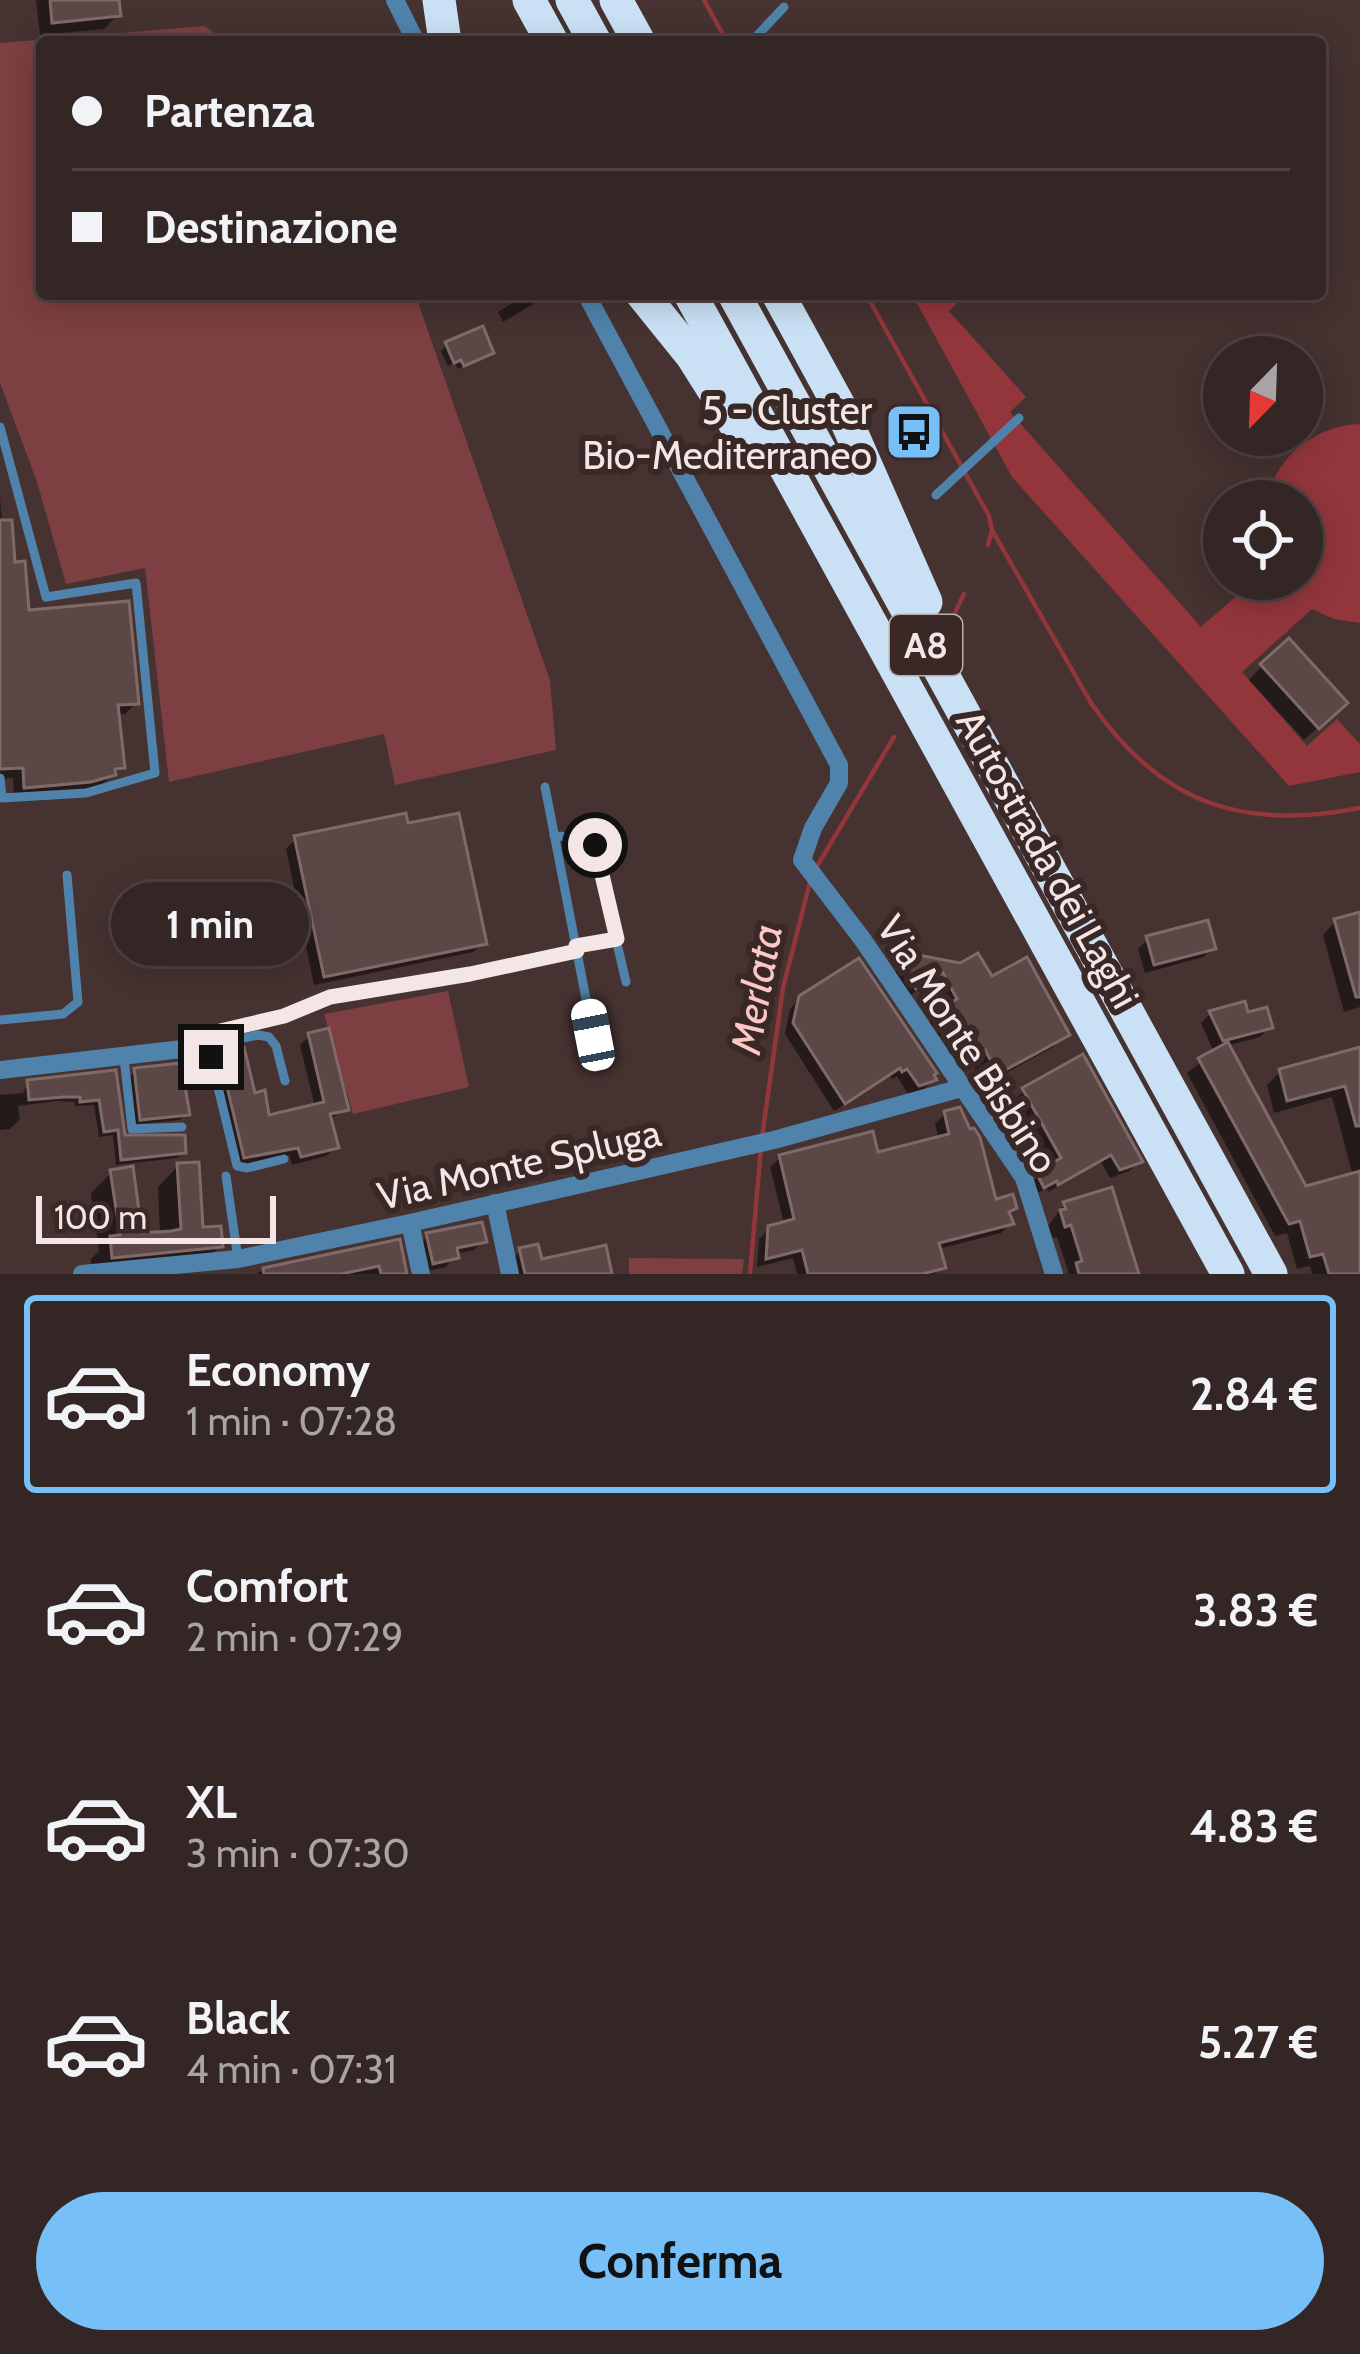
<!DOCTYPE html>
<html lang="it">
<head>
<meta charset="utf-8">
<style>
	:root { --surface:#342625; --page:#3f3232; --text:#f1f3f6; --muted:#a9a5a7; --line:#4e4342; --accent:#77bff7 }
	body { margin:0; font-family:Cabin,sans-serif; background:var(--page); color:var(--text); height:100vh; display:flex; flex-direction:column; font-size:45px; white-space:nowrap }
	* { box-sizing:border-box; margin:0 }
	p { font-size:39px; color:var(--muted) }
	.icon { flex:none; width:66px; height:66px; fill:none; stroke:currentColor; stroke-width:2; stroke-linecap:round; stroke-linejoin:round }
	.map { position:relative; height:1274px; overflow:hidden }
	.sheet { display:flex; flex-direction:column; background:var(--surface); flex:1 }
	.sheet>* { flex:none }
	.top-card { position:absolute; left:36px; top:36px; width:1290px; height:264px; border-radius:12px; box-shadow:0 6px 30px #0003,0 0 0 3px var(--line); display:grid; align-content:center; height:264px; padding:0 36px; background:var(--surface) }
	.needle { width:78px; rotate:203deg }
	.controls { position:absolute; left:1203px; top:336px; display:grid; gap:24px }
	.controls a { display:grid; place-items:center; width:120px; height:120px; border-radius:50%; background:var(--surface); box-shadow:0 6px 30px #0003,0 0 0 3px var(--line); font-size:60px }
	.scale { position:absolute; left:36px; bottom:30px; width:240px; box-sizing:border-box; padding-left:12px; border:6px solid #f3e6e5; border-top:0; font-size:33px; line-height:42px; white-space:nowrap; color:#f3e6e5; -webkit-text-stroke:9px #3a2827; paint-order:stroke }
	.end { position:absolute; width:54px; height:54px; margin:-27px; border:15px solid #f3e6e5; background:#111; box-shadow:0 0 0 6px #111 }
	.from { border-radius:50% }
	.bubble { position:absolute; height:84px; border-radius:42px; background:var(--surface); box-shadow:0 6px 30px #0003,0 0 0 3px var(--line); font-size:39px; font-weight:700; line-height:84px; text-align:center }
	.car { position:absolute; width:36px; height:72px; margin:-36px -18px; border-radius:15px; box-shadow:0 0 9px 3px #0007; background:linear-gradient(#fff 24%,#345 0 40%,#fff 0 76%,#345 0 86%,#fff 0) }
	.top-card b { display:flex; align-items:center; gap:42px; height:114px; font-size:45px }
	.top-card b+b { border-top:3px solid var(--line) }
	.top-card i { width:30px; height:30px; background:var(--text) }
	ul { padding:21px 0 0; list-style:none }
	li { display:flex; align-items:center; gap:36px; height:198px; margin:0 24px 18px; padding:0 12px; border:6px solid transparent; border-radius:12px }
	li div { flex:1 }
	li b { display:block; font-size:45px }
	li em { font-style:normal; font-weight:700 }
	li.active { border-color:var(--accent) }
	li>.icon { width:108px; height:108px; stroke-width:1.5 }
	.action { display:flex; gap:24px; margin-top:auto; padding:24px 36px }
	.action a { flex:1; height:138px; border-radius:72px; background:var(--accent); color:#111; font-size:48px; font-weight:700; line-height:138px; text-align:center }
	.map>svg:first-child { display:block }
</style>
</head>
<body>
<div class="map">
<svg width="1360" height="1274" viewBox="0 0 1360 1274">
	<rect width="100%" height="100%" fill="#453231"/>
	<g fill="#7d3f41">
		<path d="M 205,26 L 227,42 L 42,42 L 42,294 L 415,294 L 550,680 L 556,750 L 395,785 L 384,734 L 169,782 L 145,568 L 66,584 L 37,482 L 0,383 L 0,43 Z"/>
		<path d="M 448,991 L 469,1087 L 353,1114 L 324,1014 Z"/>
		<path d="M 629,1258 L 744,1259 L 742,1274 L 629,1274 Z"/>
	</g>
	<path fill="#92363c" d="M 912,294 L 968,294 L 949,311 L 1026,397 L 1010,412 L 1201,627 L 1256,579 L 1302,579 L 1302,501 L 1266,501 C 1277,456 1314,426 1360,424 L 1360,623 L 1334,619 L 1312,609 L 1242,672 L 1307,746 L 1337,719 L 1360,744 L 1360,772 L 1289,786 L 1012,477 Z"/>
	<g fill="#0007">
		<path d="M 36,0 L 116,0 L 118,15 L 104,29 L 40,35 Z"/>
		<path d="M 527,294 L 536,294 L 540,300 L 503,322 L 498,312 Z"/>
		<path d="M 447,345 L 491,352 L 458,369 L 455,363 L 448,366 L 441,351 Z"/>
		<path d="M 0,497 L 2,523 L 26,614 L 136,703 L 125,714 L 116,714 L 122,767 L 101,785 L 77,792 L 14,798 L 13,778 L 0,779 Z"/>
		<path d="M 1262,666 L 1331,716 L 1304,740 L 1249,680 Z"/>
		<path d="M 296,839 L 483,943 L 473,952 L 314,985 L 286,849 Z"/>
		<path d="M 1360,915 L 1360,1007 L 1344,1012 L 1323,935 L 1336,921 Z"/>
		<path d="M 1148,939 L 1213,948 L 1203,957 L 1145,973 L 1138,949 Z"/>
		<path d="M 914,957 L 1066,1034 L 1053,1047 L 984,1085 L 971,1061 L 949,1071 L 922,1028 L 943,1011 L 928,984 L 902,1000 L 887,978 Z"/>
		<path d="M 800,998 L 933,1080 L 924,1089 L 908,1094 L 897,1076 L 892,1079 L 890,1076 L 834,1111 L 785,1034 L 790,1009 Z"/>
		<path d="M 1210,1014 L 1246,1016 L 1269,1027 L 1260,1037 L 1226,1046 L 1305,1189 L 1353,1176 L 1332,1097 L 1274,1113 L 1267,1085 L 1280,1072 L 1360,1050 L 1360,1274 L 1312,1274 L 1310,1266 L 1297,1269 L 1287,1233 L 1275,1236 L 1187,1073 L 1214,1052 L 1201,1023 Z"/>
		<path d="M 310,1036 L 345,1109 L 329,1120 L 335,1147 L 326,1156 L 292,1165 L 289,1155 L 236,1166 L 212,1065 L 221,1055 L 267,1119 L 315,1107 L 300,1045 Z"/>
		<path d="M 136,1071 L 186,1114 L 180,1120 L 135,1124 L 130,1077 Z"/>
		<path d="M 114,1073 L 123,1138 L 183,1152 L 177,1158 L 116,1165 L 113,1135 L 99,1137 L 94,1105 L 75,1106 L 75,1102 L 56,1101 L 18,1106 L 20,1119 L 10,1129 L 0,1130 L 0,1095 L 23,1093 L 28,1083 Z"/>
		<path d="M 1024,1091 L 1139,1162 L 1129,1171 L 1110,1178 L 1101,1162 L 1048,1192 L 1047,1188 L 1034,1195 L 1028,1184 L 1051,1167 L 1014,1100 Z"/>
		<path d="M 945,1114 L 994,1203 L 1007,1214 L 1011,1223 L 1001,1233 L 938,1249 L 942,1267 L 935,1274 L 797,1274 L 793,1258 L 757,1267 L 759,1239 L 770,1228 L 784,1224 L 770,1167 L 780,1158 L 876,1156 L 939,1140 L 935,1124 Z"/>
		<path d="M 178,1166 L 200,1231 L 220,1246 L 199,1266 L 92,1274 L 91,1259 L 99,1251 L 91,1193 L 112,1172 L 140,1236 L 160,1234 L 158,1187 Z"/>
		<path d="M 1065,1204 L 1135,1274 L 1069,1274 L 1057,1237 L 1052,1238 L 1048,1226 Z"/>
		<path d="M 428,1236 L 483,1241 L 474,1250 L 455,1254 L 446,1267 L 423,1272 L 418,1246 Z"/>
		<path d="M 397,1243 L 405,1274 L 257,1274 L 259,1272 Z"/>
		<path d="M 521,1251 L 539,1263 L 609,1274 L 512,1274 L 509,1262 Z"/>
	</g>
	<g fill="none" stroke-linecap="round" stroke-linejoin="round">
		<g stroke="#92363c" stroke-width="4.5">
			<path d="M 704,0 L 727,42"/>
			<path d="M 866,294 L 989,516 L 992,530 L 988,545"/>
			<path d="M 992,530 L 1091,703 C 1161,804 1242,831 1360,808"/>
			<path d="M 949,625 L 964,594"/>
			<path d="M 816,868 L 894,737"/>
			<path d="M 762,1137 L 783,988 L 811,878"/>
			<path d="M 750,1274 L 761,1148"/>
		</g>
	</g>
	<g fill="#5c4747" stroke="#806a69" stroke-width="3">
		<path d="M 50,0 L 119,0 L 121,16 L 52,23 Z"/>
		<path d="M 483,326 L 494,353 L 464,366 L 461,360 L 454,363 L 445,342 Z"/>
		<path d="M 0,520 L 12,520 L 15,562 L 25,561 L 29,610 L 129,601 L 139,704 L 118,705 L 125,768 L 115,769 L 116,775 L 91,782 L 24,788 L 23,768 L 0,769 Z"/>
		<path d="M 1289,638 L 1348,703 L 1319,729 L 1260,664 Z"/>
		<path d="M 406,813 L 408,823 L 459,813 L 487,944 L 324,977 L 294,836 Z"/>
		<path d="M 1360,912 L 1360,997 L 1356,997 L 1334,919 Z"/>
		<path d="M 1208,920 L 1216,949 L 1154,965 L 1146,936 Z"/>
		<path d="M 978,953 L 992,976 L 1027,957 L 1070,1035 L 998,1074 L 985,1050 L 964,1059 L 933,1013 L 957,999 L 943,973 L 916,989 L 899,962 L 913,954 L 960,963 Z"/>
		<path d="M 859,958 L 937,1073 L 934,1075 L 937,1080 L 919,1086 L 907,1069 L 902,1072 L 900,1068 L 845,1104 L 793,1023 L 799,996 Z"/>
		<path d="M 1245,1001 L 1248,1012 L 1267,1007 L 1273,1028 L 1223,1041 L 1209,1011 Z"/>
		<path d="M 329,1028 L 349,1110 L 330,1114 L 339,1148 L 301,1157 L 298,1148 L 244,1158 L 219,1053 L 244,1047 L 255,1093 L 265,1090 L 269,1115 L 324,1102 L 308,1033 Z"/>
		<path d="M 1228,1042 L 1306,1186 L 1360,1171 L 1360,1274 L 1329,1274 L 1323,1254 L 1310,1257 L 1300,1221 L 1289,1224 L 1198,1058 Z"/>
		<path d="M 1360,1047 L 1360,1126 L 1356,1126 L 1345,1086 L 1287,1101 L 1279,1069 Z"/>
		<path d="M 1083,1054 L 1143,1162 L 1120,1170 L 1111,1155 L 1058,1185 L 1057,1181 L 1044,1188 L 1036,1172 L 1061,1158 L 1022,1088 Z"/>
		<path d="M 181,1063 L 190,1115 L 140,1120 L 134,1068 Z"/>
		<path d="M 116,1070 L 125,1135 L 185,1135 L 186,1153 L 121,1160 L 118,1130 L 104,1132 L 99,1100 L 80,1102 L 80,1097 L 64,1097 L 29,1100 L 27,1080 Z"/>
		<path d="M 960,1107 L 970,1129 L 974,1128 L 980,1137 L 996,1199 L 1013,1194 L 1017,1208 L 1009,1212 L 1014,1224 L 939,1243 L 946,1268 L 922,1274 L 808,1274 L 802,1250 L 766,1259 L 768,1226 L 794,1219 L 779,1155 L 873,1131 L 878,1152 L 949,1134 L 944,1111 Z"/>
		<path d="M 199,1162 L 203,1227 L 221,1226 L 223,1247 L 112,1258 L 110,1236 L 120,1235 L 110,1170 L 133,1166 L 142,1233 L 171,1231 L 181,1229 L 177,1163 Z"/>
		<path d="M 1112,1187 L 1139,1274 L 1079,1274 L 1076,1263 L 1082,1261 L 1071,1225 L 1065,1227 L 1060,1210 L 1066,1209 L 1063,1202 Z"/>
		<path d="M 482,1222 L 487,1242 L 457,1248 L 459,1258 L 433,1264 L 426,1233 Z"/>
		<path d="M 400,1239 L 407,1274 L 381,1274 L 379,1266 L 341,1274 L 264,1274 L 263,1268 Z"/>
		<path d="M 538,1244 L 542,1259 L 606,1245 L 612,1274 L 525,1274 L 519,1248 Z"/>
	</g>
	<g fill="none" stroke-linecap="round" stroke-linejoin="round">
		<g stroke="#4f83ab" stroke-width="9">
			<path d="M 751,42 L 784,7"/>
			<path d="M 0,427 L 46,597 L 136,583 L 155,773 L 86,793 L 2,798 L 0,778"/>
			<path d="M 936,495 L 1019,418"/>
			<path d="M 545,787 L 593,1035"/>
			<path d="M 554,836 L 581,837 L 594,845 L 626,982"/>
			<path d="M 576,945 L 617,939"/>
			<path d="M 0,1020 L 63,1014 L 78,1002 L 67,875"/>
			<path d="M 208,1046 L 258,1035 L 269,1037 L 276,1046 L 285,1081"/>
			<path d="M 124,1058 L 132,1129 L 182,1127"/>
			<path d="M 284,1159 L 247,1168 L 237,1166 L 208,1046 L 208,1039 L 216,1032 L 284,1016 L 330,997 L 470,974 L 577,951"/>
			<path d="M 226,1176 L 238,1259"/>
		</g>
		<g stroke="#4f83ab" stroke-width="18">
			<path d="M 395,0 L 416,42"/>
			<path d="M 586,294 L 839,765 L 839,783 L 813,828 L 802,860 L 863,940 L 1024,1178 L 1054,1274"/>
			<path d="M 0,1070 L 208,1046"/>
			<path d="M 495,1203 L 510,1274"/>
			<path d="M 410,1223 L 421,1274"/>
			<path d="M 82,1274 L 238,1259 L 410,1223 L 774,1140 L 965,1087"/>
		</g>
		<g stroke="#cae1f5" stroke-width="33">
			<path d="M 439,0 L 445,42"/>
			<path d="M 529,0 L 552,42"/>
			<path d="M 572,0 L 595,42"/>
			<path d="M 616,0 L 639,42"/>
			<path d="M 642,294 L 692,356 L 747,443"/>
			<path d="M 690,294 L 1228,1274"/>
			<path d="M 734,294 L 1271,1274"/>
			<path d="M 778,294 L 842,411 L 926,602"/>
		</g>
	</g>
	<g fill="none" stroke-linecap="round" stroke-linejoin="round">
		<path stroke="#f3e6e5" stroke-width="15" d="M 211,1057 L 208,1039 L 216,1032 L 284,1016 L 330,997 L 470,974 L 577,951 L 576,946 L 617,939 L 595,845"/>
	</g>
	<defs>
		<g id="bus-square" transform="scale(3)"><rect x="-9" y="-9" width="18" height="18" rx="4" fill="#77bff7" stroke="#3a2827"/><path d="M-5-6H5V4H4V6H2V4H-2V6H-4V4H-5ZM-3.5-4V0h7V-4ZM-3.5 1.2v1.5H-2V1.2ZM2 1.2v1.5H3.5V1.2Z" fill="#111"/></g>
	</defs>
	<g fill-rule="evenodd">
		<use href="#bus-square" x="914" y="432"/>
	</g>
	<g text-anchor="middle" stroke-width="12" stroke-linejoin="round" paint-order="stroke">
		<rect fill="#3a2827" stroke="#bcadac" stroke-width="3" x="890" y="615" width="72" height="60" rx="9"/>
		<g font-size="36" font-weight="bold" fill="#f3e6e5">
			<text x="926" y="658">A8</text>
		</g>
		<g font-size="39" fill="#f3e6e5" stroke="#3a2827" text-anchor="end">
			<text x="872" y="424">5 - Cluster<tspan x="872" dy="45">Bio-Mediterraneo</tspan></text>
		</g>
		<g font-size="39" fill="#f3e6e5" stroke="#3a2827">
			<text transform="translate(1048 859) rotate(61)" y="14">Autostrada dei Laghi</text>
			<text transform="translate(968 1044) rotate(57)" y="14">Via Monte Bisbino</text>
			<text transform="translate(519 1164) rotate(-13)" y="14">Via Monte Spluga</text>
		</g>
		<g font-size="42" font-style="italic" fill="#fdc7c6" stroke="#3a2827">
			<text transform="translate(756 989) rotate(-80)" y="15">Merlata</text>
		</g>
	</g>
</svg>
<div class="controls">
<a><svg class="needle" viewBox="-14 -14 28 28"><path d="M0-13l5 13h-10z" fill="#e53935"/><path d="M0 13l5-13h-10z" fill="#a9a5a7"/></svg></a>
<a><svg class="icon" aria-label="locate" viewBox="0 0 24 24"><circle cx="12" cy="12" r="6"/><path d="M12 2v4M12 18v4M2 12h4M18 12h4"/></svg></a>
</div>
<div class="scale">100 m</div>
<i class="end from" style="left:595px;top:845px"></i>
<i class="end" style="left:211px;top:1057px"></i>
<div class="bubble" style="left:111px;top:882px;width:198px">1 min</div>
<i class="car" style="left:593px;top:1035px;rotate:349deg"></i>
<div class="top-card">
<b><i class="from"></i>Partenza</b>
<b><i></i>Destinazione</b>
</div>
</div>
<section class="sheet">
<ul>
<li class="active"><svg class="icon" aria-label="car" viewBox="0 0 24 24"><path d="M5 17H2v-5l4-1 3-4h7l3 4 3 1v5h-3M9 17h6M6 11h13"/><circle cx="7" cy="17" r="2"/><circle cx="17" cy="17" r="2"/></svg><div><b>Economy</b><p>1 min · 07:28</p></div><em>2.84 €</em></li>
<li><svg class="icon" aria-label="car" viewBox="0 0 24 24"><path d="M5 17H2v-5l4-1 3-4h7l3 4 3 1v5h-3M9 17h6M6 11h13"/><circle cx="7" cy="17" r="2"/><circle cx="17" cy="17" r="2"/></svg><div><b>Comfort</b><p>2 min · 07:29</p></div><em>3.83 €</em></li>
<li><svg class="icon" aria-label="car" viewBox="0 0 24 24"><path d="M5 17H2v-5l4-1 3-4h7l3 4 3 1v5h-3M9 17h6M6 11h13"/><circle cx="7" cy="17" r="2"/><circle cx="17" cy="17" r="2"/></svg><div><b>XL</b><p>3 min · 07:30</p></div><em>4.83 €</em></li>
<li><svg class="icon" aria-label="car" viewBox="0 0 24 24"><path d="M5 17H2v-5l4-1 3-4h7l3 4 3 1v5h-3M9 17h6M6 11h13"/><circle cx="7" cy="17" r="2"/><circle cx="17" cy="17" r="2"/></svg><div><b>Black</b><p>4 min · 07:31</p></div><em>5.27 €</em></li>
</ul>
<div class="action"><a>Conferma</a></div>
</section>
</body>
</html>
